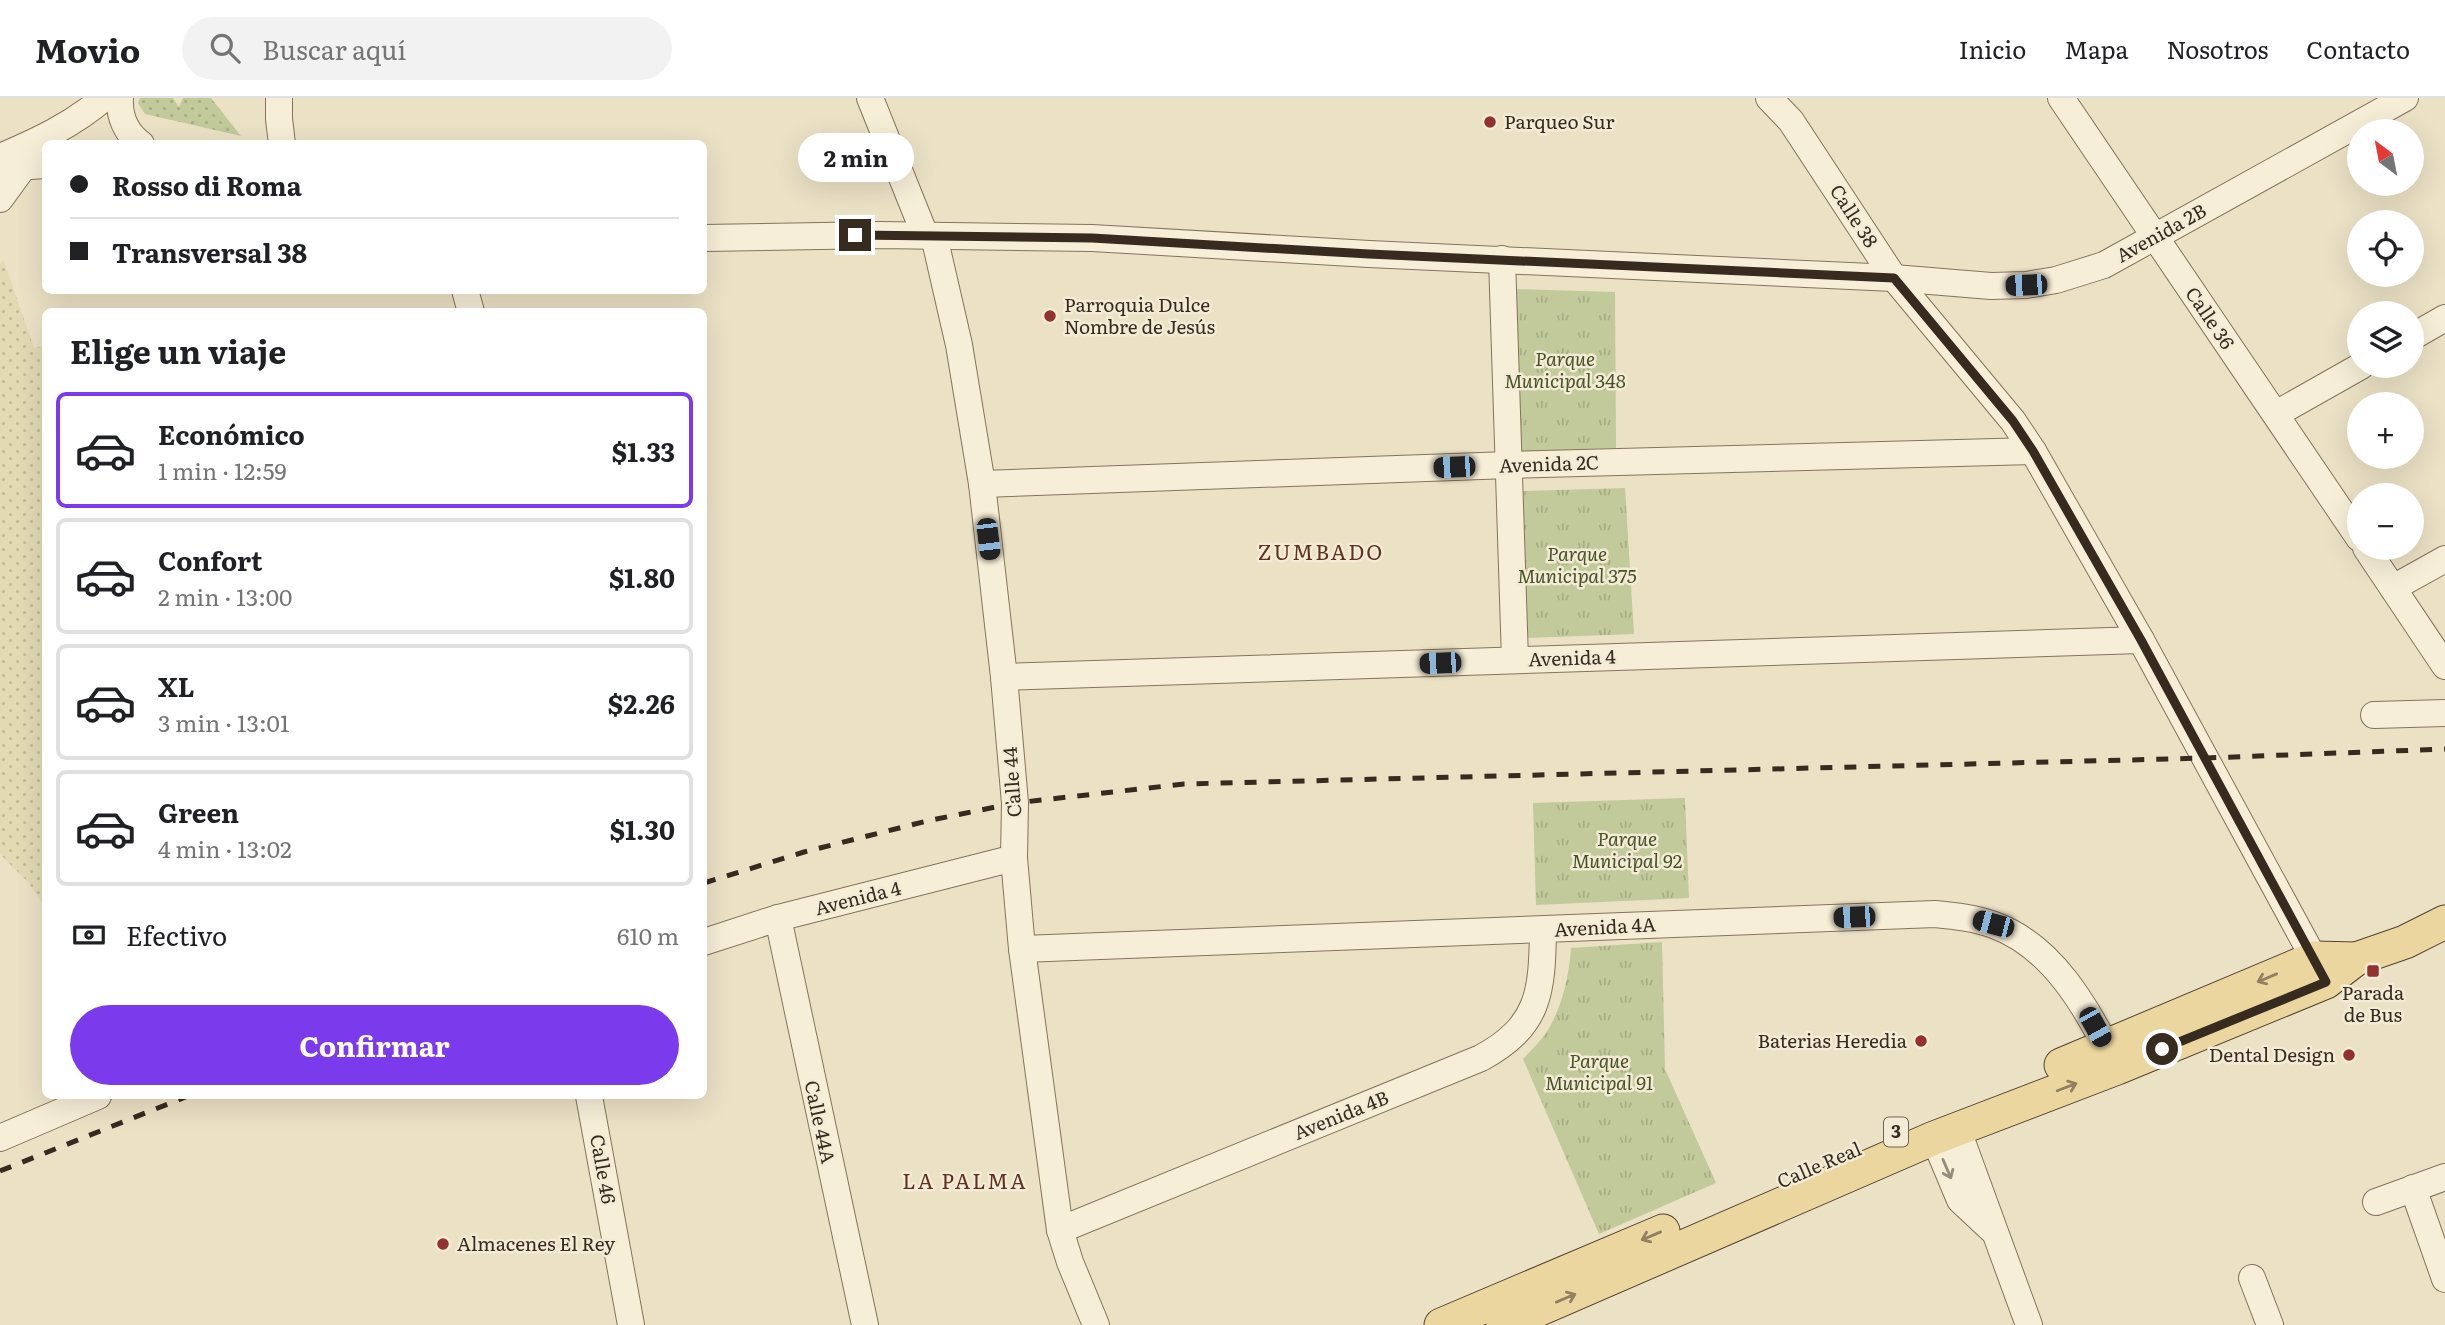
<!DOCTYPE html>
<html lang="es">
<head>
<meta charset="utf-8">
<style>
	:root { --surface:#fff; --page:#f2f2f2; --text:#202124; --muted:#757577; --line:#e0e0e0; --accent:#7c3aed }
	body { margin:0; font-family:Literata,serif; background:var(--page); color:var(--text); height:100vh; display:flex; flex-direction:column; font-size:26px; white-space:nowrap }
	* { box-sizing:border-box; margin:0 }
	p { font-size:23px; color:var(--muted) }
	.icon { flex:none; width:38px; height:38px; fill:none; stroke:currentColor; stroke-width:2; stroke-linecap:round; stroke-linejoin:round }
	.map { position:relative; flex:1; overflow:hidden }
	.sheet { position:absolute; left:42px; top:210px; width:665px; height:791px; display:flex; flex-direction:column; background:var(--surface); border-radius:10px; box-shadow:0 7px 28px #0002 }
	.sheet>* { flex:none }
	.banner { position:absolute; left:42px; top:42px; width:665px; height:154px; border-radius:10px; box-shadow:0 7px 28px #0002; display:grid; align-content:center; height:154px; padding:0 28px; background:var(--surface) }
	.needle { width:46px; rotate:328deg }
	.fabs { position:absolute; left:2347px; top:21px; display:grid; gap:14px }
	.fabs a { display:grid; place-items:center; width:77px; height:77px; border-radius:50%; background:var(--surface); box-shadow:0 7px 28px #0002; font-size:35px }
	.end { position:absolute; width:32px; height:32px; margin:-16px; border:9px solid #372b1f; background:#fff; box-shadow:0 0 0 4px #fff }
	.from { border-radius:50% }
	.bubble { position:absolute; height:49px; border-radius:24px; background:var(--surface); box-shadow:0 7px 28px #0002; font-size:23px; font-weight:700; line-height:49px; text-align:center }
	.car { position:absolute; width:21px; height:42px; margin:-21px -10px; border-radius:9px; box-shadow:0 0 5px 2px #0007; background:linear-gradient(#222 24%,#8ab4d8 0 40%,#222 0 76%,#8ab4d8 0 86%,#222 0) }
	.banner b { display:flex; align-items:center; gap:24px; height:66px; font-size:26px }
	.banner b+b { border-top:2px solid var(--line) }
	.banner i { width:18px; height:18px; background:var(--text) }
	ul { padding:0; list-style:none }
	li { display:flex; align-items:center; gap:21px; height:116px; margin:0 14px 10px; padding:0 14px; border:4px solid var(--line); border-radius:10px }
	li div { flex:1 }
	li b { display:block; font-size:26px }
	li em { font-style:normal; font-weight:700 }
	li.active { border-color:var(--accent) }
	li>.icon { width:63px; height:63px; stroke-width:1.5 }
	h2 { padding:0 28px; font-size:32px; line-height:84px }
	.pay { display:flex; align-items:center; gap:18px; height:77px; padding:0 28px; font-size:26px }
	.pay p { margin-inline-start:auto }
	.action { display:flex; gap:14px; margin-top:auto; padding:14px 28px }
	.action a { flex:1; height:80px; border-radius:42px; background:var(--accent); color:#fff; font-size:28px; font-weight:700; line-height:80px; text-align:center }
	header { display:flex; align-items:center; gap:42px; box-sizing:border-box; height:98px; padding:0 35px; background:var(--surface); border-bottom:2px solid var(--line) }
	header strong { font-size:33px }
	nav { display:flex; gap:38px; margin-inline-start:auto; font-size:24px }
	.search { width:490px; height:63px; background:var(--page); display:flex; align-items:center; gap:18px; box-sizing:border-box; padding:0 24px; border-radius:38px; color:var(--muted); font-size:26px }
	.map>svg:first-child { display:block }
</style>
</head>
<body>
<header>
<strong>Movio</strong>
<div class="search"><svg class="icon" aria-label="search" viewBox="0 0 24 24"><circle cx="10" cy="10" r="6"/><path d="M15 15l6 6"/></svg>Buscar aquí</div>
<nav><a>Inicio</a><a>Mapa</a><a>Nosotros</a><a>Contacto</a></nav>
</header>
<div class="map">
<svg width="2445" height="1227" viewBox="0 0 2445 1227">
	<defs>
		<pattern id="farmland-dots" width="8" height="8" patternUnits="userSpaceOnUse" patternTransform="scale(1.75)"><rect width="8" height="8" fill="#e1dab3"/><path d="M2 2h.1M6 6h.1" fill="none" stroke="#c2bb9a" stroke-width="1.8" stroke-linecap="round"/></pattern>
		<pattern id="park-tufts" width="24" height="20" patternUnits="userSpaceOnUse" patternTransform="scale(1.75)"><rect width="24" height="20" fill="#c2c99a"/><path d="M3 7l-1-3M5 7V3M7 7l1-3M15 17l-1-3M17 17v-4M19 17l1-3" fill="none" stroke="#a7ad84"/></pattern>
		<pattern id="garden-dots" width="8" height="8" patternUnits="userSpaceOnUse" patternTransform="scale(1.75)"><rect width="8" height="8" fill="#c2c99a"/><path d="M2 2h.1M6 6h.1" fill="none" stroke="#a7ad84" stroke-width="1.8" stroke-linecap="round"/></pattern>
	</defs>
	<rect width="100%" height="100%" fill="#ebe1c5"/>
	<path fill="url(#farmland-dots)" d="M 3,161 L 34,250 L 45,248 L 45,809 L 28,784 L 0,756 L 0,167 Z"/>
	<g fill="url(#park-tufts)">
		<path d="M 1513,191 L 1615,194 L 1616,350 L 1518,354 Z"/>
		<path d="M 1625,390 L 1634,536 L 1527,540 L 1523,393 Z"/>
		<path d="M 1685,700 L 1689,800 L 1536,807 L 1533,705 Z"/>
		<path d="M 1662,844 L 1665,971 L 1716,1085 L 1599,1136 L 1523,961 C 1531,952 1540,944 1546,935 C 1562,910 1569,879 1571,850 Z"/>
	</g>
	<path fill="url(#garden-dots)" d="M 140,0 L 173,0 L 179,9 L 183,0 L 211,0 L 241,38 L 145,16 L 138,5 Z"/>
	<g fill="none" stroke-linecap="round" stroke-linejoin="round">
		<g stroke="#85735c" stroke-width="28">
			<g id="minor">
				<path d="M 120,0 C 119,18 126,35 141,46"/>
				<path d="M 279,0 L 279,21 L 282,46"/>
				<path d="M 870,0 L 925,137"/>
				<path d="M 1769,0 L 1791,23 L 1894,180 L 2013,323 L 2033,353 L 2141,542 L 2323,877"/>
				<path d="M 2061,0 L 2359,440"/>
				<path d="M 0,59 C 38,43 72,27 104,0"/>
				<path d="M 0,70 L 46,67"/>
				<path d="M 0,101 L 24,68"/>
				<path d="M 934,138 L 959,247 L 982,386 L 1004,579 L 1015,705 L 1014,760 L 1022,851 L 1060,1132 L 1070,1164 L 1096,1227"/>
				<path d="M 704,140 L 880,137 L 1092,140 L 1369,156 L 1894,180 L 1991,188 L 2026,187 L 2056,182 L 2104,167 L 2405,0"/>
				<path d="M 1502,161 L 1515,562"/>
				<path d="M 465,192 L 471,214"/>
				<path d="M 2412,239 L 2445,220"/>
				<path d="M 2276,316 L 2361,268"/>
				<path d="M 982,386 L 1509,367 L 2033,353"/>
				<path d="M 2366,450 L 2445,568"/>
				<path d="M 2393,490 L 2445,461"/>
				<path d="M 1004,579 L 2141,542"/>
				<path d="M 2374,617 L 2445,615"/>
				<path d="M 778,820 L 865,1227"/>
				<path d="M 704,844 L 778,820 L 1014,760"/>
				<path d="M 1022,851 L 1935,816 C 1955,818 1975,820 1994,827 C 2054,849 2086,910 2114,963"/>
				<path d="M 589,998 L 631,1227"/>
				<path d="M 1957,1030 L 2029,1227"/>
				<path d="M 0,1040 L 98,998"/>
				<path d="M 1934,1040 L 1960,1102 L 1991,1131"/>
				<path d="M 2413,1090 L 2445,1181"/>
				<path d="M 2376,1104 L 2445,1079"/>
				<path d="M 1060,1132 L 1481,960 C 1540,928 1542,894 1543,832"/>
				<path d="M 2252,1180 L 2270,1227"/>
			</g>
		</g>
		<g stroke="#544230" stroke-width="35">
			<g id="major">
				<path d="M 2061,967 L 2315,860 L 2356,861"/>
				<path d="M 1441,1227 L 1663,1133"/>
				<path d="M 1503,1227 L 1934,1040 L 2117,970 L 2326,884 L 2356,861 L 2405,844 L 2445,824"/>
			</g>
		</g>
		<use href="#minor" stroke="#f7eed8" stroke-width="26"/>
		<use href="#major" stroke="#ecd6a0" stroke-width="33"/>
		<g stroke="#372b1f" stroke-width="5" stroke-dasharray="12 12" stroke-linecap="butt">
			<path d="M 704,785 L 804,754 L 927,723 L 1015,705 L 1184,686 L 2206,660 L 2445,651"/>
			<path d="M 0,1073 L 188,998"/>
		</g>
	</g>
	<defs><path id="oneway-shaft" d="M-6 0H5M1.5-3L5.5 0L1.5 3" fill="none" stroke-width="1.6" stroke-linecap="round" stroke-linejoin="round" transform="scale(1.75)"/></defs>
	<g stroke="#928060">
		<use href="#oneway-shaft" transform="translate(2267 880) rotate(157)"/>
		<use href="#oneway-shaft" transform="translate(2067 989) rotate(-21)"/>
		<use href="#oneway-shaft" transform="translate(1651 1138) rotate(157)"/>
		<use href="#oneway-shaft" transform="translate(1566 1200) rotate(-23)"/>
	</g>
	<use stroke="#978c7c" href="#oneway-shaft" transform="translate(1947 1071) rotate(67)"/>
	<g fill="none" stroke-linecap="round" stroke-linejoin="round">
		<path stroke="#372b1f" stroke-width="9" d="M 855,137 L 1092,140 L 1369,156 L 1894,180 L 2013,323 L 2033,353 L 2141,542 L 2326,884 L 2162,951"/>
	</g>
	<g fill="#913230" stroke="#f3ebd5" stroke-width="2.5">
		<circle cx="1490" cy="24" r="7"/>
		<circle cx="1050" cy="218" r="7"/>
		<rect x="2366" y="866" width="14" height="14" rx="3.5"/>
		<circle cx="1921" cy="943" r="7"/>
		<circle cx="2349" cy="957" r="7"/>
		<circle cx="443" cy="1146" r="7"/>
	</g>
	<g text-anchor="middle" stroke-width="5" stroke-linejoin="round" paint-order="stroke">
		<rect fill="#f3ebd5" stroke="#6f6556" stroke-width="2" x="1884" y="1019.5" width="24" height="29" rx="5"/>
		<g font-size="18" font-weight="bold" fill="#372b1f">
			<text x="1896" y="1040">3</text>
		</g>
		<g font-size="19" fill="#372b1f" stroke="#f3ebd5" text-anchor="start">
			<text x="1504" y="31">Parqueo Sur</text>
			<text x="1064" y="214">Parroquia Dulce<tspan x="1064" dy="22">Nombre de Jesús</tspan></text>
			<text x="2373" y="902" text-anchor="middle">Parada<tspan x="2373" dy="22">de Bus</tspan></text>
			<text x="1907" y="950" text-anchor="end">Baterias Heredia</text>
			<text x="2335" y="964" text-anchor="end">Dental Design</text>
			<text x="457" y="1153">Almacenes El Rey</text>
		</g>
		<g font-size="19" fill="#372b1f" stroke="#f3ebd5">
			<text transform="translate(1854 118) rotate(57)" y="7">Calle 38</text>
			<text transform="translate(2161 135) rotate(-29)" y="7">Avenida 2B</text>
			<text transform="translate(2210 220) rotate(56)" y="7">Calle 36</text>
			<text transform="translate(1549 366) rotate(-2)" y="7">Avenida 2C</text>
			<text transform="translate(1572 560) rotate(-2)" y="7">Avenida 4</text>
			<text transform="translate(1012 684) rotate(-94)" y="7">Calle 44</text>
			<text transform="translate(858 800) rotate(-14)" y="7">Avenida 4</text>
			<text transform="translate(1605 829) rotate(-3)" y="7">Avenida 4A</text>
			<text transform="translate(1341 1017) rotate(-22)" y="7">Avenida 4B</text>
			<text transform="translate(820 1024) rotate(78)" y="7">Calle 44A</text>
			<text transform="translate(1819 1067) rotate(-23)" y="7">Calle Real</text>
			<text transform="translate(603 1071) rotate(80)" y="7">Calle 46</text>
		</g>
		<g font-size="19" font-style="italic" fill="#465227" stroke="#f3ebd5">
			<text x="1565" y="268">Parque<tspan x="1565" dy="22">Municipal 348</tspan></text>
			<text x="1577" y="463">Parque<tspan x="1577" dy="22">Municipal 375</tspan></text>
			<text x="1627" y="748">Parque<tspan x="1627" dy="22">Municipal 92</tspan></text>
			<text x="1599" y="970">Parque<tspan x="1599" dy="22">Municipal 91</tspan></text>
		</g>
		<g font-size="21" letter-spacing="2" fill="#603021" stroke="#f3ebd5">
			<text x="1321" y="462">ZUMBADO</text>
			<text x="965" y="1091">LA PALMA</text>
		</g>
	</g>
</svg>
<div class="fabs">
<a><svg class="needle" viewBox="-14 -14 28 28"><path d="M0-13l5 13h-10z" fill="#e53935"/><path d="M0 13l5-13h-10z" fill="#757577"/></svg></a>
<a><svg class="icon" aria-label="locate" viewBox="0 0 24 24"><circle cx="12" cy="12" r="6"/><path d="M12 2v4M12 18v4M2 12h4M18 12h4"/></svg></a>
<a><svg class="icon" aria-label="layers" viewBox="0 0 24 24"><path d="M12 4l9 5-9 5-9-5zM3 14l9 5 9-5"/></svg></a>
<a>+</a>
<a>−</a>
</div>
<i class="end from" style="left:2162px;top:951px"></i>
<i class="end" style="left:855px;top:137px"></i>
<div class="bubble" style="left:798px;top:35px;width:116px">2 min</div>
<i class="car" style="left:2026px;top:187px;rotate:268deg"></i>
<i class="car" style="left:1454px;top:369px;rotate:268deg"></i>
<i class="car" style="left:988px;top:441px;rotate:173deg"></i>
<i class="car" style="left:1440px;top:565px;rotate:268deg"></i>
<i class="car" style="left:1854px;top:819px;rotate:268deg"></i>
<i class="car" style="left:1993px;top:826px;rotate:285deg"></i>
<i class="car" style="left:2095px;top:929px;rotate:151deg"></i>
<div class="banner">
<b><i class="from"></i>Rosso di Roma</b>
<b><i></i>Transversal 38</b>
</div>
<section class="sheet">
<h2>Elige un viaje</h2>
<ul>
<li class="active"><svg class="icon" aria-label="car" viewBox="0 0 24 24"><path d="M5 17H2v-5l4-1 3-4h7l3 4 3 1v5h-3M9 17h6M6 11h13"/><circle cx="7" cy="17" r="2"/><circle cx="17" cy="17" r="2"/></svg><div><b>Económico</b><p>1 min · 12:59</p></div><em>$1.33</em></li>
<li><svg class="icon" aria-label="car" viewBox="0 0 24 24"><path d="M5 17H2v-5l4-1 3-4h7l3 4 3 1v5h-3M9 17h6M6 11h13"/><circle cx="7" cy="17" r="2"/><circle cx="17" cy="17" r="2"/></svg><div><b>Confort</b><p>2 min · 13:00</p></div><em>$1.80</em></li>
<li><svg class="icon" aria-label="car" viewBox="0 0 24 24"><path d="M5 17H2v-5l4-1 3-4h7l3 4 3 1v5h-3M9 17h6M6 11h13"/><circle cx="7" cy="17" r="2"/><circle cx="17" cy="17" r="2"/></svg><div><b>XL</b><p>3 min · 13:01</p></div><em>$2.26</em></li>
<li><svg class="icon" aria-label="car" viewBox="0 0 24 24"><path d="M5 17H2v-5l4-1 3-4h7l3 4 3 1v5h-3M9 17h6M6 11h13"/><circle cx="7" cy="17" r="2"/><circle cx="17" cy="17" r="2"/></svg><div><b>Green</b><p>4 min · 13:02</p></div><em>$1.30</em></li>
</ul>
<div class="pay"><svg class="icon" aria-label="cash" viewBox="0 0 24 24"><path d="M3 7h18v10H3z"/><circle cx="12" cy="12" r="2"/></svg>Efectivo<p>610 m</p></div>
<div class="action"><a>Confirmar</a></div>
</section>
</div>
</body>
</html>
